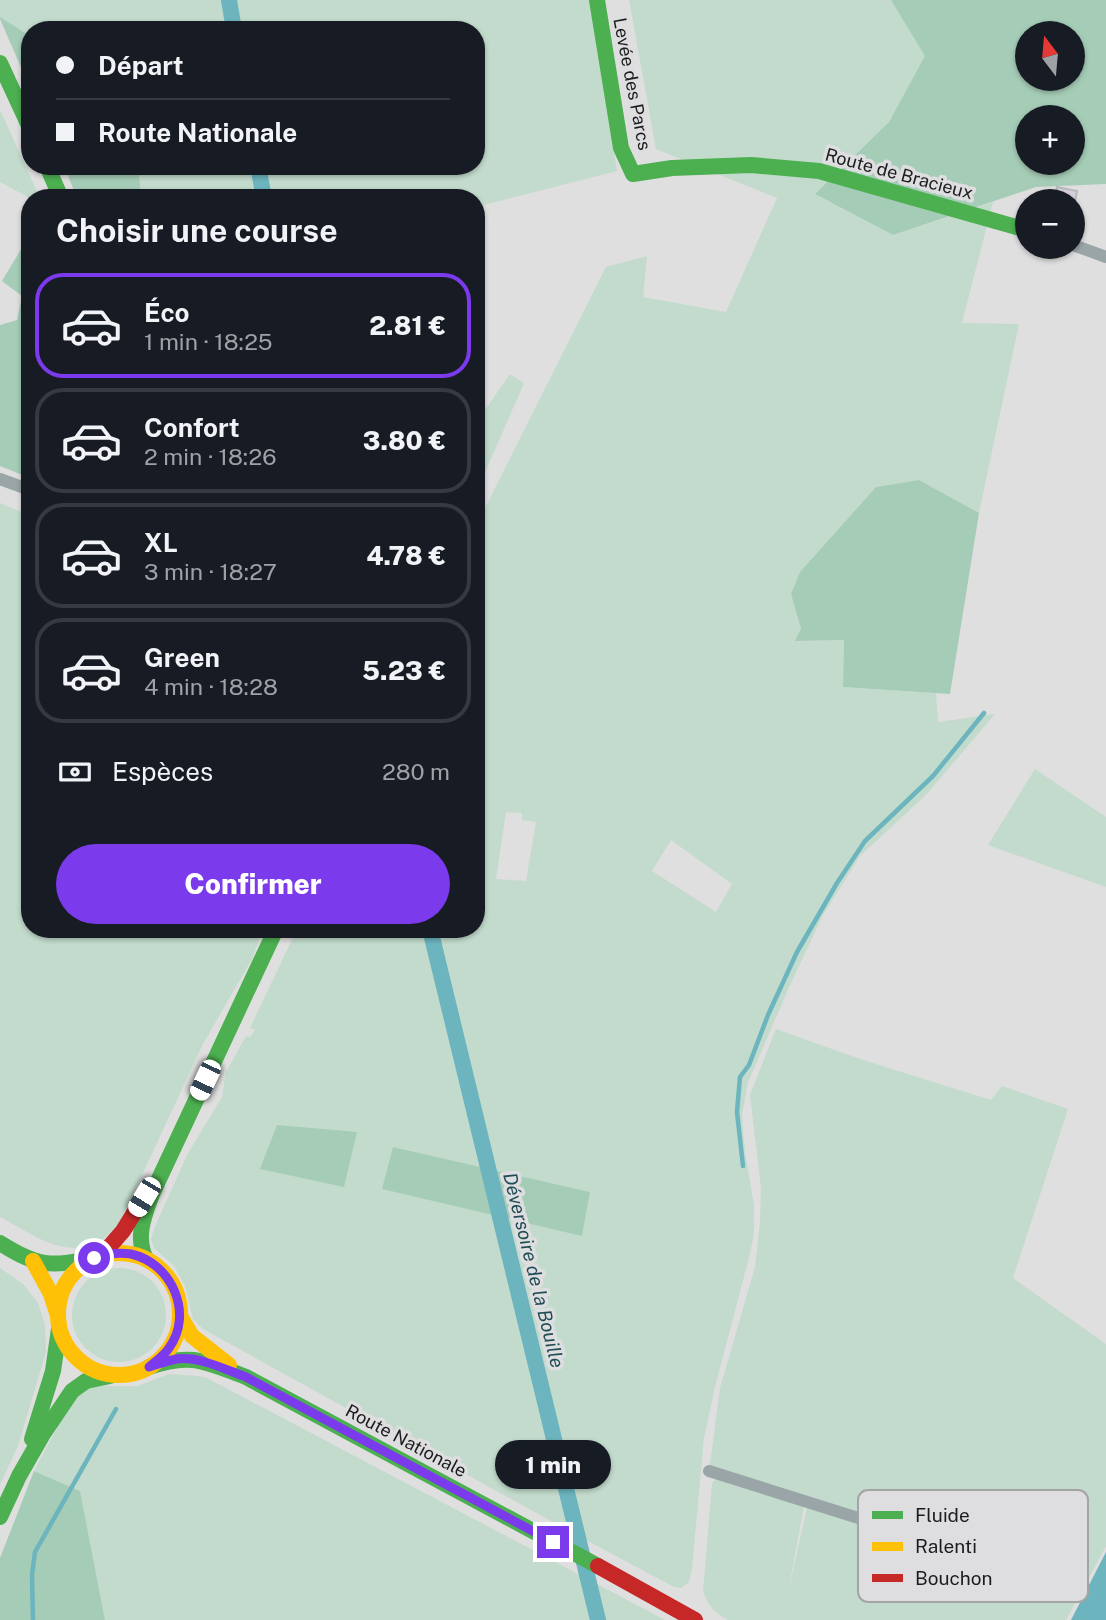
<!DOCTYPE html>
<html lang="fr">
<head>
<meta charset="utf-8">
<style>
	:root { --surface:#171b24; --page:#242831; --text:#f1f3f6; --muted:#9ea1a6; --line:#363941; --accent:#7c3aed }
	body { margin:0; font-family:"Public Sans",sans-serif; background:var(--page); color:var(--text); height:100vh; display:flex; flex-direction:column; font-size:26px; white-space:nowrap }
	* { box-sizing:border-box; margin:0 }
	p { font-size:23px; color:var(--muted) }
	.icon { flex:none; width:38px; height:38px; fill:none; stroke:currentColor; stroke-width:2; stroke-linecap:round; stroke-linejoin:round }
	.map { position:relative; flex:1; overflow:hidden }
	.panel { position:absolute; left:21px; top:189px; width:464px; height:749px; display:flex; flex-direction:column; background:var(--surface); border-radius:28px; box-shadow:0 2px 5px #0004 }
	.panel>* { flex:none }
	.hud { position:absolute; left:21px; top:21px; width:464px; height:154px; border-radius:28px; box-shadow:0 2px 5px #0004; display:grid; align-content:center; height:154px; padding:0 35px; background:var(--surface) }
	.needle { width:46px; rotate:344deg }
	.tools { position:absolute; left:1015px; top:21px; display:grid; gap:14px }
	.tools a { display:grid; place-items:center; width:70px; height:70px; border-radius:50%; background:var(--surface); box-shadow:0 2px 5px #0004; font-size:35px }
	.end { position:absolute; width:32px; height:32px; margin:-16px; border:9px solid #7c3aed; background:#fff; box-shadow:0 0 0 4px #fff }
	.from { border-radius:50% }
	.bubble { position:absolute; height:49px; border-radius:24px; background:var(--surface); box-shadow:0 2px 5px #0004; font-size:23px; font-weight:800; line-height:49px; text-align:center }
	.car { position:absolute; width:21px; height:42px; margin:-21px -10px; border-radius:9px; box-shadow:0 0 5px 2px #0007; background:linear-gradient(#fff 24%,#345 0 40%,#fff 0 76%,#345 0 86%,#fff 0) }
	.hud b { display:flex; align-items:center; gap:24px; height:66px; font-size:26px }
	.hud b+b { border-top:2px solid var(--line) }
	.hud i { width:18px; height:18px; background:var(--text) }
	ul { padding:0; list-style:none }
	li { display:flex; align-items:center; gap:21px; height:105px; margin:0 14px 10px; padding:0 21px; border:4px solid var(--line); border-radius:28px }
	li div { flex:1 }
	li b { display:block; font-size:26px }
	li em { font-style:normal; font-weight:800 }
	li.on { border-color:var(--accent) }
	li>.icon { width:63px; height:63px; stroke-width:1.5 }
	h2 { padding:0 35px; font-size:32px; line-height:84px }
	.pay { display:flex; align-items:center; gap:18px; height:77px; padding:0 35px; font-size:26px }
	.pay p { margin-inline-start:auto }
	.primary-button { display:flex; gap:14px; margin-top:auto; padding:14px 35px }
	.primary-button a { flex:1; height:80px; border-radius:42px; background:var(--accent); color:#fff; font-size:28px; font-weight:800; line-height:80px; text-align:center }
	.map>svg:first-child { display:block }
</style>
</head>
<body>
<div class="map">
<svg width="1106" height="1620" viewBox="0 0 1106 1620">
	<rect width="100%" height="100%" fill="#dfdfe0"/>
	<g fill="#c2dbcc" fill-rule="evenodd">
		<path d="M 0,0 L 591,0 L 617,171 L 476,207 L 476,198 L 138,198 L 141,193 L 138,166 L 476,166 L 476,30 L 30,30 L 30,36 L 0,17 Z"/>
		<path d="M 629,0 L 891,0 L 926,56 L 889,122 L 815,194 L 893,235 L 993,202 L 962,323 L 1019,324 L 979,513 L 919,480 L 876,487 L 800,572 L 791,594 L 801,629 L 796,641 L 844,640 L 843,687 L 936,693 L 938,722 L 995,714 L 926,795 L 860,856 L 823,915 L 791,983 L 748,1082 L 742,1115 L 745,1152 L 754,1205 L 754,1232 L 750,1254 L 715,1387 L 704,1438 L 692,1569 L 689,1582 L 681,1588 L 674,1587 L 569,1531 L 203,1329 L 193,1319 L 185,1286 L 174,1266 L 154,1248 L 151,1239 L 154,1229 L 187,1155 L 222,1097 L 226,1072 L 246,1036 L 250,1037 L 255,1030 L 250,1028 L 297,929 L 476,929 L 476,861 L 480,831 L 476,830 L 476,526 L 606,267 L 647,256 L 643,297 L 726,312 L 777,198 L 656,149 ZM 506,812 L 522,813 L 522,820 L 536,822 L 526,881 L 496,879 ZM 671,840 L 732,884 L 716,912 L 652,871 ZM 393,1147 L 590,1192 L 582,1235 L 383,1189 Z"/>
		<path d="M 0,110 L 40,198 L 30,198 L 0,182 Z"/>
		<path d="M 510,374 L 524,383 L 476,493 L 476,423 Z"/>
		<path d="M 0,503 L 30,516 L 30,542 L 27,545 L 22,569 L 30,575 L 30,929 L 263,929 L 252,959 L 203,1044 L 120,1222 C 115,1228 110,1234 104,1238 C 67,1263 33,1234 0,1217 Z"/>
		<path d="M 1035,769 L 1106,817 L 1106,887 L 988,845 Z"/>
		<path d="M 776,1029 L 860,1059 L 991,1100 L 1002,1086 L 1068,1109 L 1013,1278 L 1106,1344 L 1106,1546 L 1066,1620 L 728,1620 C 714,1612 708,1606 703,1591 L 712,1483 L 718,1478 L 804,1506 L 788,1593 L 808,1503 L 709,1471 L 720,1388 L 755,1267 L 760,1222 L 761,1188 L 750,1095 Z"/>
		<path d="M 0,1268 L 23,1284 L 38,1303 L 45,1325 L 46,1352 L 18,1446 L 0,1485 Z"/>
		<circle cx="119" cy="1315" r="47"/>
		<path d="M 169,1374 L 198,1376 L 207,1378 L 665,1620 L 105,1620 L 80,1491 L 34,1471 L 72,1400 L 93,1386 L 138,1386 Z"/>
	</g>
	<g fill="#a5ccb6" fill-rule="evenodd">
		<path d="M 891,0 L 1106,0 L 1106,184 L 1036,187 L 893,235 L 815,194 L 889,122 L 925,56 ZM 1027,33 L 1073,33 L 1073,79 L 1027,79 ZM 1027,117 L 1073,117 L 1073,163 L 1027,163 Z"/>
		<path d="M 0,17 L 30,36 L 30,88 L 0,19 Z"/>
		<path d="M 64,166 L 138,166 L 141,193 L 138,198 L 77,198 Z"/>
		<path d="M 30,245 L 30,478 L 0,466 L 0,325 L 17,320 L 22,296 L 2,281 L 23,246 Z"/>
		<path d="M 919,480 L 979,513 L 950,694 L 843,687 L 844,640 L 795,641 L 801,629 L 791,594 L 800,572 L 876,487 Z"/>
		<path d="M 277,1125 L 357,1132 L 344,1187 L 260,1169 Z"/>
		<path d="M 393,1147 L 590,1192 L 582,1236 L 382,1189 Z"/>
		<path d="M 34,1471 L 80,1491 L 105,1620 L 0,1620 L 0,1558 Z"/>
	</g>
	<path fill="#6cb4be" d="M 1106,1552 L 1106,1620 L 1071,1620 Z"/>
	<g fill="none" stroke-linecap="round" stroke-linejoin="round">
		<g stroke="#6cb4be" stroke-width="4.5">
			<path d="M 743,1166 L 737,1112 L 740,1077 L 749,1065 L 768,1015 L 797,952 L 837,883 L 865,841 L 933,776 L 984,713"/>
			<path d="M 33,1620 L 32,1575 L 35,1552 L 116,1409"/>
		</g>
		<g stroke="#6cb4be" stroke-width="16">
			<path d="M 229,0 L 234,30"/>
			<path d="M 258,166 L 264,198"/>
			<path d="M 430,929 L 598,1620"/>
		</g>
	</g>
	<path fill="#d7d0dd" stroke="#b9b8ba" stroke-width="2" d="M 1057,187 L 1077,191 L 1075,201 L 1055,201 Z"/>
	<g fill="none" stroke-linecap="round" stroke-linejoin="round">
		<g stroke="#99a5a7" stroke-width="12">
			<path d="M 1073,245 L 1106,257"/>
			<path d="M 0,479 L 30,490"/>
			<path d="M 709,1471 L 925,1539 L 1070,1593"/>
		</g>
		<g stroke="#4caf50" stroke-width="16">
			<path d="M 597,0 L 621,148 L 633,174 L 672,168 L 751,165 L 819,171 L 1027,230"/>
			<path d="M 0,63 L 30,128"/>
			<path d="M 47,166 L 61,198"/>
			<path d="M 0,1243 C 38,1267 50,1267 94,1258"/>
			<path d="M 146,1259 C 135,1237 144,1216 152,1194 L 276,929"/>
			<path d="M 149,1367 C 192,1352 206,1362 246,1377 L 598,1566"/>
			<path d="M 32,1439 L 53,1371 L 59,1329"/>
			<path d="M 0,1517 L 19,1476 L 43,1434 L 72,1391 L 86,1381 L 110,1376"/>
		</g>
		<g stroke="#ffc107" stroke-width="16">
			<circle cx="119" cy="1314" r="61"/>
			<path d="M 33,1261 L 51,1294 L 58,1316"/>
			<path d="M 180,1316 L 192,1336 L 229,1365"/>
		</g>
		<g stroke="#c62828" stroke-width="16">
			<path d="M 102,1255 L 123,1231 L 142,1200"/>
			<path d="M 598,1566 L 695,1620"/>
		</g>
	</g>
	<g fill="none" stroke-linecap="round" stroke-linejoin="round">
		<path stroke="#7c3aed" stroke-width="9" d="M 94,1258 C 106,1254 118,1252 131,1254 C 172,1263 194,1314 169,1348 C 164,1356 156,1361 149,1367 C 158,1364 167,1361 176,1359 C 199,1356 224,1369 246,1377 L 553,1542"/>
	</g>
	<g text-anchor="middle" stroke-width="7" stroke-linejoin="round" paint-order="stroke">
		<g font-size="18" fill="#1c1c1d" stroke="#dedee1">
			<text transform="translate(632 84) rotate(79)" y="6">Levée des Parcs</text>
			<text transform="translate(899 174) rotate(15)" y="6">Route de Bracieux</text>
			<text transform="translate(406 1441) rotate(28)" y="6">Route Nationale</text>
		</g>
		<g font-size="19" font-style="italic" fill="#204d53" stroke="#dedee1">
			<text transform="translate(534 1270) rotate(76)" y="7">Déversoire de la Bouille</text>
		</g>
	</g>
	<rect x="858" y="1490" width="230" height="112" rx="10" fill="#dedee1" stroke="#a4a4a6" stroke-width="2"/>
	<rect x="872" y="1511" width="31" height="8" fill="#4caf50"/>
	<rect x="872" y="1542" width="31" height="9" fill="#ffc107"/>
	<rect x="872" y="1574" width="31" height="8" fill="#c62828"/>
	<g font-size="19" fill="#1c1c1d">
		<text x="915" y="1522">Fluide</text>
		<text x="915" y="1553">Ralenti</text>
		<text x="915" y="1585">Bouchon</text>
	</g>
</svg>
<div class="tools">
<a><svg class="needle" viewBox="-14 -14 28 28"><path d="M0-13l5 13h-10z" fill="#e53935"/><path d="M0 13l5-13h-10z" fill="#9ea1a6"/></svg></a>
<a>+</a>
<a>−</a>
</div>
<i class="end from" style="left:94px;top:1258px"></i>
<i class="end" style="left:553px;top:1542px"></i>
<div class="bubble" style="left:495px;top:1440px;width:116px">1 min</div>
<i class="car" style="left:205px;top:1080px;rotate:205deg"></i>
<i class="car" style="left:144px;top:1197px;rotate:211deg"></i>
<div class="hud">
<b><i class="from"></i>Départ</b>
<b><i></i>Route Nationale</b>
</div>
<section class="panel">
<h2>Choisir une course</h2>
<ul>
<li class="on"><svg class="icon" aria-label="car" viewBox="0 0 24 24"><path d="M5 17H2v-5l4-1 3-4h7l3 4 3 1v5h-3M9 17h6M6 11h13"/><circle cx="7" cy="17" r="2"/><circle cx="17" cy="17" r="2"/></svg><div><b>Éco</b><p>1 min · 18:25</p></div><em>2.81 €</em></li>
<li><svg class="icon" aria-label="car" viewBox="0 0 24 24"><path d="M5 17H2v-5l4-1 3-4h7l3 4 3 1v5h-3M9 17h6M6 11h13"/><circle cx="7" cy="17" r="2"/><circle cx="17" cy="17" r="2"/></svg><div><b>Confort</b><p>2 min · 18:26</p></div><em>3.80 €</em></li>
<li><svg class="icon" aria-label="car" viewBox="0 0 24 24"><path d="M5 17H2v-5l4-1 3-4h7l3 4 3 1v5h-3M9 17h6M6 11h13"/><circle cx="7" cy="17" r="2"/><circle cx="17" cy="17" r="2"/></svg><div><b>XL</b><p>3 min · 18:27</p></div><em>4.78 €</em></li>
<li><svg class="icon" aria-label="car" viewBox="0 0 24 24"><path d="M5 17H2v-5l4-1 3-4h7l3 4 3 1v5h-3M9 17h6M6 11h13"/><circle cx="7" cy="17" r="2"/><circle cx="17" cy="17" r="2"/></svg><div><b>Green</b><p>4 min · 18:28</p></div><em>5.23 €</em></li>
</ul>
<div class="pay"><svg class="icon" aria-label="cash" viewBox="0 0 24 24"><path d="M3 7h18v10H3z"/><circle cx="12" cy="12" r="2"/></svg>Espèces<p>280 m</p></div>
<div class="primary-button"><a>Confirmer</a></div>
</section>
</div>
</body>
</html>
